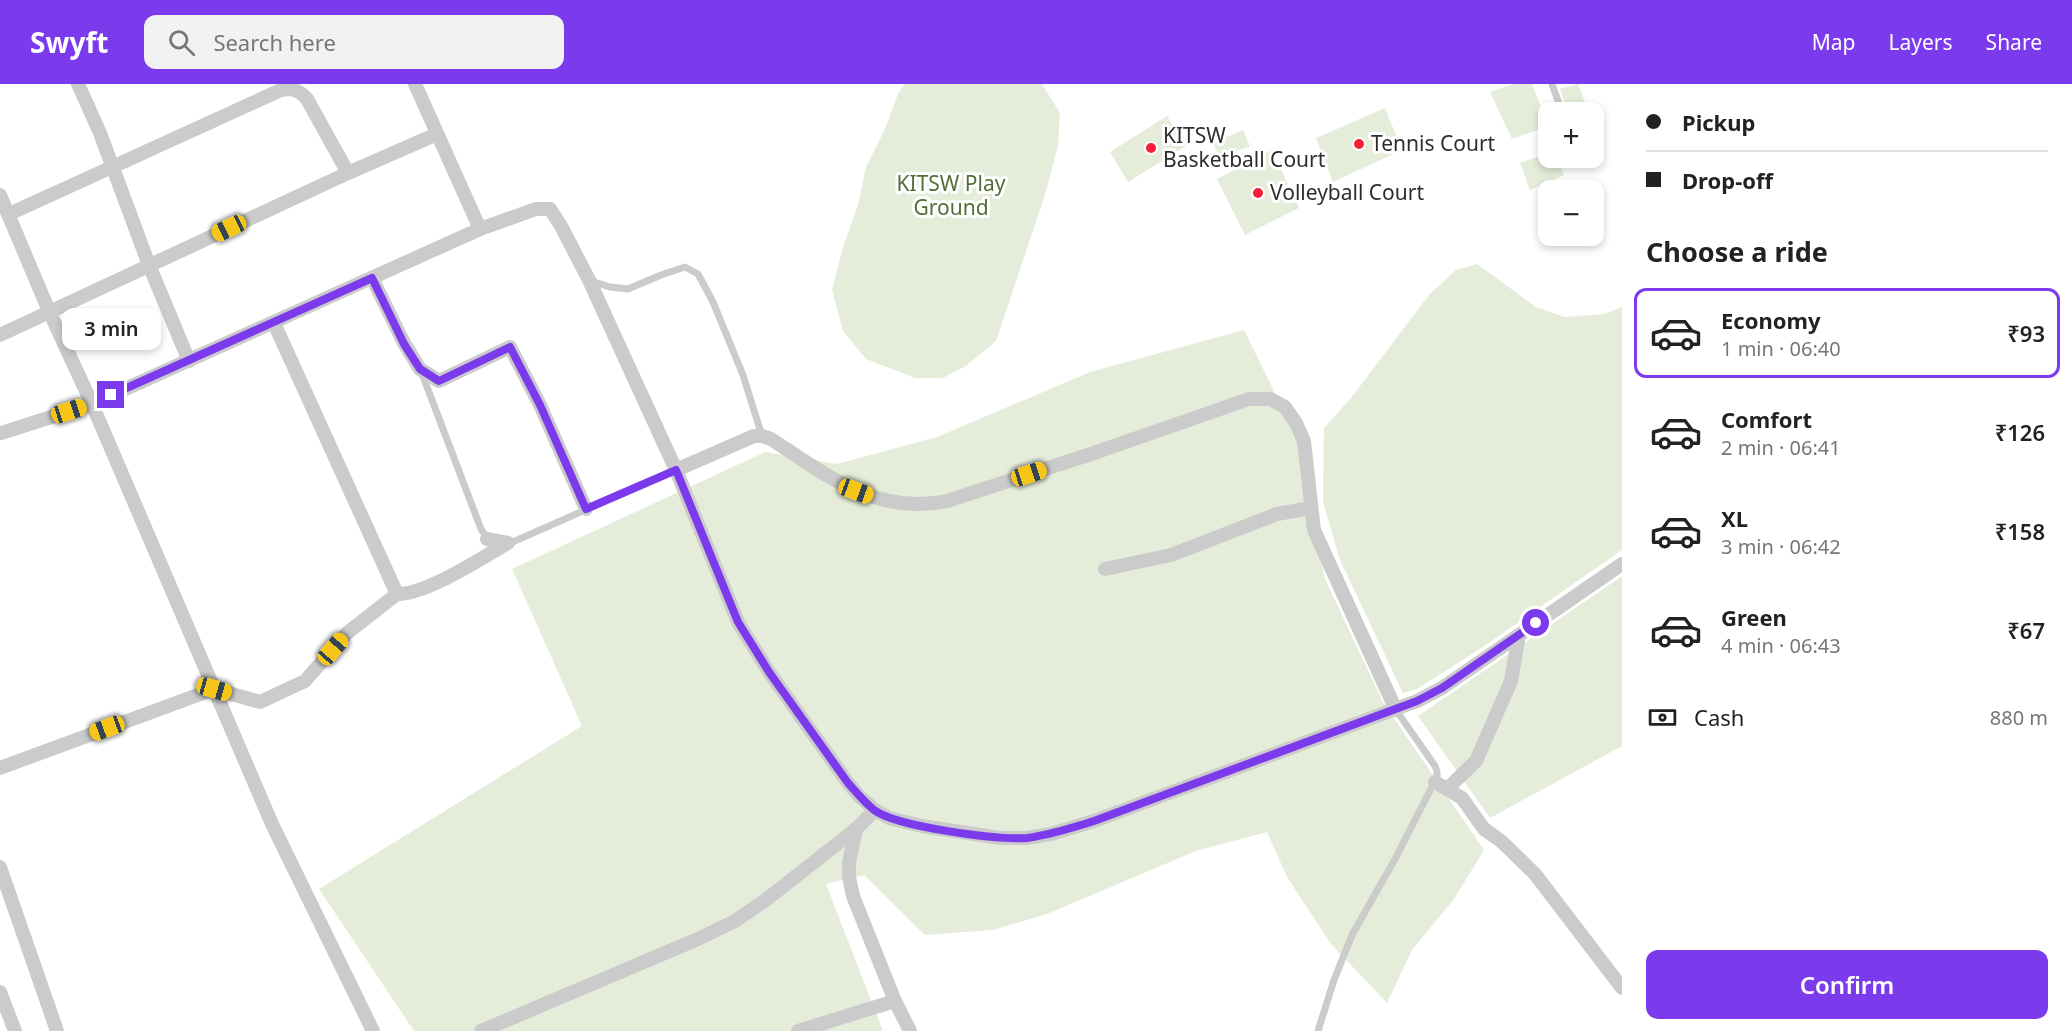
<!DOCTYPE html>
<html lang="en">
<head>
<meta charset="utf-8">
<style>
	:root { --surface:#fff; --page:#f2f2f2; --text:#222; --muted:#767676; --line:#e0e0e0; --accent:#7c3aed }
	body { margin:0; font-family:"Noto Sans",sans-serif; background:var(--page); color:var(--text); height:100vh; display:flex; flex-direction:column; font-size:22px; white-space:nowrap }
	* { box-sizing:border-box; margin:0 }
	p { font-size:20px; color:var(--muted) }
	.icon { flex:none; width:33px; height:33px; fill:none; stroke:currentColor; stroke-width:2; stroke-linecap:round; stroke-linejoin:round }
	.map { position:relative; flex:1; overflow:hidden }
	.panel { display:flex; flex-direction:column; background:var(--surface); width:450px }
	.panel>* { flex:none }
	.top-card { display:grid; align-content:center; height:132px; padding:0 24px; background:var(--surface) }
	.controls { position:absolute; left:1538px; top:18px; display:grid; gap:12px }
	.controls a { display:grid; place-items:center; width:66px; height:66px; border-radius:12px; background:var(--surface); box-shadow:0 3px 9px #0003; font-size:30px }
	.end { position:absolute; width:27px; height:27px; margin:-14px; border:8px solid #7c3aed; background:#fff; box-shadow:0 0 0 3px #fff }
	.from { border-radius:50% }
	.bubble { position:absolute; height:42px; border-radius:12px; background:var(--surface); box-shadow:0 3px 9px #0003; font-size:20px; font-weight:600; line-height:42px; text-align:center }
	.car { position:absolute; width:18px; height:36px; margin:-18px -9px; border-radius:8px; box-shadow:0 0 4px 2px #0007; background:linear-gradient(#f5c518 24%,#345 0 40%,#f5c518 0 76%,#345 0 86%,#f5c518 0) }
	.top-card b { display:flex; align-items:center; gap:21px; height:57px; font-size:22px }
	.top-card b+b { border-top:2px solid var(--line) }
	.top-card i { width:15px; height:15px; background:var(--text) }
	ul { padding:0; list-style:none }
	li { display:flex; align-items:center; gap:18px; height:90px; margin:0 12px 9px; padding:0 12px; border:3px solid transparent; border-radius:12px }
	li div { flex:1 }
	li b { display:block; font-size:22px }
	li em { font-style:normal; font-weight:600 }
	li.selected { border-color:var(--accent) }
	li>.icon { width:54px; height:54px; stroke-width:1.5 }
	h2 { padding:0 24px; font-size:27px; line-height:72px }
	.pay { display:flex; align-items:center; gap:15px; height:66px; padding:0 24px; font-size:22px }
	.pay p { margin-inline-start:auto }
	.cta { display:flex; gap:12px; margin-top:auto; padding:12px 24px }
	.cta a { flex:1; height:69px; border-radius:12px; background:var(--accent); color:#fff; font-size:24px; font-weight:600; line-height:69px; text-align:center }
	header { display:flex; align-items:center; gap:36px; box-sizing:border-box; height:84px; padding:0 30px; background:var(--accent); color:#fff }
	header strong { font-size:28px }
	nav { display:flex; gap:33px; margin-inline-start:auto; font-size:21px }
	.search { width:420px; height:54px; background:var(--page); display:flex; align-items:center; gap:15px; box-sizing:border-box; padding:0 21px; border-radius:12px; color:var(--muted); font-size:22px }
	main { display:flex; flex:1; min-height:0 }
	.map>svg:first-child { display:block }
</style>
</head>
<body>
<header>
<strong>Swyft</strong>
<div class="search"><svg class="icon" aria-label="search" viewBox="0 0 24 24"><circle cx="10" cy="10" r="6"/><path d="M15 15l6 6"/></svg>Search here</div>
<nav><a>Map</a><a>Layers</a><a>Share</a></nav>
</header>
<main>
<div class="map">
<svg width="1622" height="947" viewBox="0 0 1622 947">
	<rect width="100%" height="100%" fill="#fff"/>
	<g fill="#e5edda">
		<path d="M 904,0 L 1042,0 L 1060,29 L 1058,62 L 1045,111 L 996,257 L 966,282 L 943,294 L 915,294 L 866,275 L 843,247 L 832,206 L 843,163 L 858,121 L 866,83 L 884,47 L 898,10 Z"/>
		<path d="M 1513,0 L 1532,0 L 1548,42 L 1512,55 L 1490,8 Z"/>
		<path d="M 1578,0 L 1589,28 L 1568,28 L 1560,5 Z"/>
		<path d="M 1385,24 L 1402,66 L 1333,98 L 1316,54 Z"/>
		<path d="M 1167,32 L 1186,62 L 1128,98 L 1110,68 Z"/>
		<path d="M 1243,46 L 1250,62 L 1220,74 L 1213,59 Z"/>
		<path d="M 1272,66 L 1299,124 L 1245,151 L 1217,95 Z"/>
		<path d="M 1548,69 L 1548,74 L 1558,74 L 1564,91 L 1530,106 L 1520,79 Z"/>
		<path d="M 1477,180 L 1536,223 L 1564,233 L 1604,230 L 1622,223 L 1622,466 L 1480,565 L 1417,605 L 1403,609 L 1340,476 L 1323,418 L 1324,344 L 1351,314 L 1429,211 L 1456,186 Z"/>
		<path d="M 1244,246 L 1296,352 L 1325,495 L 1383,618 L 1484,766 L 1454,815 L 1412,866 L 1387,919 L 1331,860 L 1287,793 L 1267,748 L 1196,767 L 1047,830 L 993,846 L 925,851 L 864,791 L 826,800 L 883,947 L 414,947 L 319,805 L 582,642 L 512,485 L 765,368 L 837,380 L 937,353 L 1090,288 Z"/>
		<path d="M 1622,492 L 1622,662 L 1490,734 L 1418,632 Z"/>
	</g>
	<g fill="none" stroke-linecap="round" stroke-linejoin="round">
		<g stroke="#cbcbcb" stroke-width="7">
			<path d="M 1552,0 L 1562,28"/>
			<path d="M 591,197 L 610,203 L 628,205 L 661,191 L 685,183 L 698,190 L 713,218 L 743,291 L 762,352"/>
			<path d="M 421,287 L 481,445 L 488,455"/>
			<path d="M 508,460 L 676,386"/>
			<path d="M 1318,947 L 1334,896 L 1352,851 L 1395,775 L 1437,693 L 1437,687 L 1435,682 L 1396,626"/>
		</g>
		<g stroke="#cbcbcb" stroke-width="14">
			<path d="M 78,0 L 100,49 L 149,181 L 189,277"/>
			<path d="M 415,0 L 480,145"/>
			<path d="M 0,111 L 49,227 L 92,320 L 272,740 L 373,947"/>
			<path d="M 9,130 L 281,6 C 293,4 299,6 307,15 L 348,89"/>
			<path d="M 372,194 L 404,259 L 420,285 L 439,297 L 510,263 L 540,321 L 586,425"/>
			<path d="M 274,239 L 397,510 C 426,511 481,474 508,459 L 487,455"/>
			<path d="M 0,251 L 348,89 L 437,50"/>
			<path d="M 1,349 L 92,320 L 480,145 L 536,125 L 550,125 L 561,142 L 589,196 L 676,386 L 738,538 L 769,588 L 848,699 L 859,712 L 875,726 L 889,734 L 922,742 L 1000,754 L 1026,754 L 1051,750 L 1094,737 L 1417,617 L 1442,604 L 1622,480"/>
			<path d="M 676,386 L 754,352 L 762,352 L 771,355 C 826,391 877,432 947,417 L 1091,370 L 1249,315 L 1270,315 L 1285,323 L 1296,339 L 1304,357 L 1314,446 L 1396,626"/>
			<path d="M 1105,485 L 1171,471 L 1277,430 L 1311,424"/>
			<path d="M 0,684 L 214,605 L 260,618 L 305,597 L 347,549 L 397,510"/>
			<path d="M 1435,698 L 1462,714 L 1484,745 L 1501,757 L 1535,790 L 1622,904"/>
			<path d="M 1447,705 L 1476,677 L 1511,597 L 1519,551"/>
			<path d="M 856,745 L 849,779 L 849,793 L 853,812 L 895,917 L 910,947"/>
			<path d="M 0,783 L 57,947"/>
			<path d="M 0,908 L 15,947"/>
			<path d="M 481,947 L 698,855 L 735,837 L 767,815 L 856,745 L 875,726"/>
			<path d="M 798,947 L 895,917"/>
		</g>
	</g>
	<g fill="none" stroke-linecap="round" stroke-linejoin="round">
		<path stroke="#7c3aed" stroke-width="8" d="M 111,311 L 372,194 L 404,260 L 420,285 L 439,297 L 510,263 L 540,321 L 586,425 L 676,386 L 738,538 L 769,588 L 848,699 C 856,708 864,718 874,726 C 897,743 997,756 1027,754 C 1049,751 1072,744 1094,737 L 1417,617 L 1442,604 L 1536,539"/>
	</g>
	<g fill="#f51f3a" stroke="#fff" stroke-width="2">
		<circle cx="1359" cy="60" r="6"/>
		<circle cx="1151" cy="64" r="6"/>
		<circle cx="1258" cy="109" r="6"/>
	</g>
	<g text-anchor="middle" stroke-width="6" stroke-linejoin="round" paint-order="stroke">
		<g font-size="21" fill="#2e2e2e" stroke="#fff" text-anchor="start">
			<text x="1163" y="59">KITSW<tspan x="1163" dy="24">Basketball Court</tspan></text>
			<text x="1371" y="67">Tennis Court</text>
			<text x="1270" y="116">Volleyball Court</text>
		</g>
		<g font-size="21" fill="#536d37" stroke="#fff">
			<text x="951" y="107">KITSW Play<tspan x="951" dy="24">Ground</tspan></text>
		</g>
	</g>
</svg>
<div class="controls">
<a>+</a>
<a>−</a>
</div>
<i class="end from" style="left:1536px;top:539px"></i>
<i class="end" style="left:111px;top:311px"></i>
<div class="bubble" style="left:62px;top:224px;width:99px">3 min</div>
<i class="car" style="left:229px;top:144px;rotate:245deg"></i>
<i class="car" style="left:69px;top:327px;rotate:72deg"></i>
<i class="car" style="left:1029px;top:390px;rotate:72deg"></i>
<i class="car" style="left:856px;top:407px;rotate:110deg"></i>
<i class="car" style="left:333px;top:565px;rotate:41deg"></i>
<i class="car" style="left:214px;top:605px;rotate:106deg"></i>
<i class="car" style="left:107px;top:644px;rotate:250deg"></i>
</div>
<section class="panel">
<div class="top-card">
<b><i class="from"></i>Pickup</b>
<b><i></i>Drop-off</b>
</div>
<h2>Choose a ride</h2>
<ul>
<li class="selected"><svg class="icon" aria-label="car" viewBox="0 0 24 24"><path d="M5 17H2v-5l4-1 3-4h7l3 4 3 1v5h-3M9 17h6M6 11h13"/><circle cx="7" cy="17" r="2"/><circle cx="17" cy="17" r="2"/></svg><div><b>Economy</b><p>1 min · 06:40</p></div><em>₹93</em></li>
<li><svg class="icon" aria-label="car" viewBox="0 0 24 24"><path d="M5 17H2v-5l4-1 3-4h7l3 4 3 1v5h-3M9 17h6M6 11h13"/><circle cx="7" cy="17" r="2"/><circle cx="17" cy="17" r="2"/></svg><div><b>Comfort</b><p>2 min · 06:41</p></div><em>₹126</em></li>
<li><svg class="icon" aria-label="car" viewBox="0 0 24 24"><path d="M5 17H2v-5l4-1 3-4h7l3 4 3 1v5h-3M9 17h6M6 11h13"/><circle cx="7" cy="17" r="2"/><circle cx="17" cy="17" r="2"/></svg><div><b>XL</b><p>3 min · 06:42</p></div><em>₹158</em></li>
<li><svg class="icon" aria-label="car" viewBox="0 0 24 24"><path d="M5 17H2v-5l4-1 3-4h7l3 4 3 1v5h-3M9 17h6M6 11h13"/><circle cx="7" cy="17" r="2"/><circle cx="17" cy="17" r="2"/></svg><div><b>Green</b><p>4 min · 06:43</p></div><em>₹67</em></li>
</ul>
<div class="pay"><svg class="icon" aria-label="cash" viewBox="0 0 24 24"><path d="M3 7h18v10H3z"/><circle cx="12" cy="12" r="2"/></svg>Cash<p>880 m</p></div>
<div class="cta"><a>Confirm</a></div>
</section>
</main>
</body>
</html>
